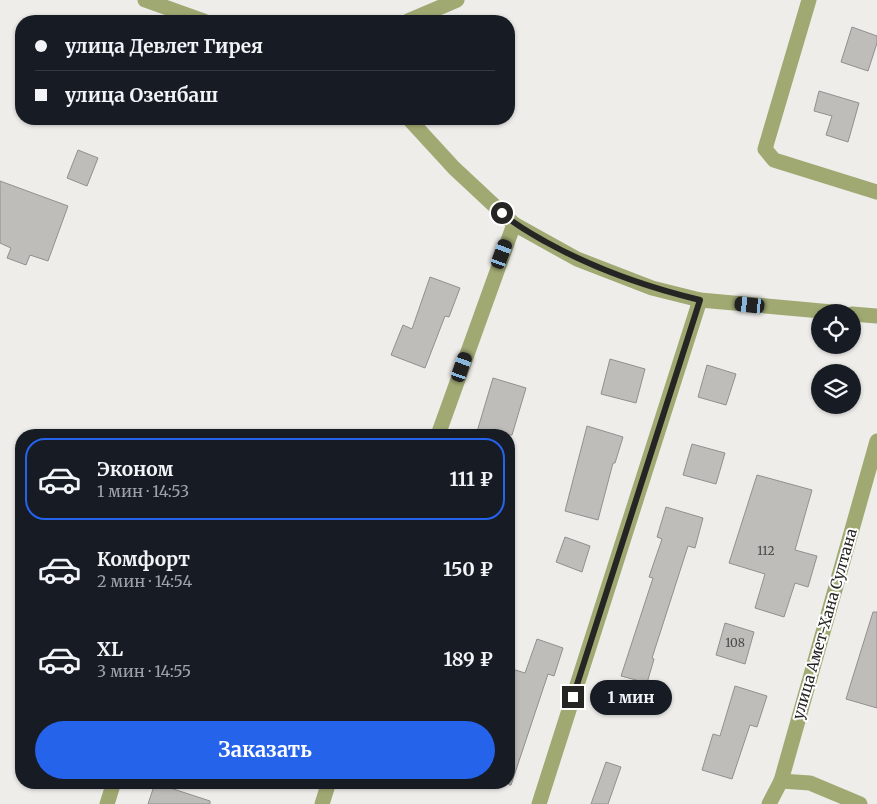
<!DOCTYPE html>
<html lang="ru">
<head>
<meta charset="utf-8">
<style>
	:root { --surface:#171b24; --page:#242831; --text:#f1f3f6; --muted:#9ea1a6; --line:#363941; --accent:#2563eb }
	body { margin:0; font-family:Merriweather,serif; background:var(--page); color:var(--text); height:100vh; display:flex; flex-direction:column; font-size:19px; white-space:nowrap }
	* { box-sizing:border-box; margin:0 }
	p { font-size:16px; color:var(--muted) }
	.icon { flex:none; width:28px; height:28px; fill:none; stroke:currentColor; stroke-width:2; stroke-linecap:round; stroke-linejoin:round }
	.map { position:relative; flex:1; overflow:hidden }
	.panel { position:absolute; left:15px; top:429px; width:500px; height:360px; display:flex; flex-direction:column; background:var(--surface); border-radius:20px; box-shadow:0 1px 4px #0004 }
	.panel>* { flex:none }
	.hud { position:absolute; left:15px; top:15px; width:500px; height:110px; border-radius:20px; box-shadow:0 1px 4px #0004; display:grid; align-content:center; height:110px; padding:0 20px; background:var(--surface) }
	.fabs { position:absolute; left:811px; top:304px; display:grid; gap:10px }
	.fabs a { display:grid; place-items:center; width:50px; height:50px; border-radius:50%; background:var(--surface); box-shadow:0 1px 4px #0004; font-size:25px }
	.end { position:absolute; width:22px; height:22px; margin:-11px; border:6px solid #252524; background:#fff; box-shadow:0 0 0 2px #fff }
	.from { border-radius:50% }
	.bubble { position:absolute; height:35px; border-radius:18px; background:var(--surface); box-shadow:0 1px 4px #0004; font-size:16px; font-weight:700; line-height:35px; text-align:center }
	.car { position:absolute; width:15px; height:30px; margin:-15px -8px; border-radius:6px; box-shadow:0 0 4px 1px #0007; background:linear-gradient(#222 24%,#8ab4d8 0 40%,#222 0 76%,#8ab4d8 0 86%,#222 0) }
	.hud b { display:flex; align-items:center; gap:18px; height:48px; font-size:19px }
	.hud b+b { border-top:1px solid var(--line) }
	.hud i { width:12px; height:12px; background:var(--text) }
	ul { padding:9px 0 0; list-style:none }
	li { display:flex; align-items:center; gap:15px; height:82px; margin:0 10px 8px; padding:0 10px; border:2px solid transparent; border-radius:20px }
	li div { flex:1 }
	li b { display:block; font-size:19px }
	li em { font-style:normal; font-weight:700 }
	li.current { border-color:var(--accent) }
	li>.icon { width:45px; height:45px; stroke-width:1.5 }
	.cta { display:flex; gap:10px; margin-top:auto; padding:10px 20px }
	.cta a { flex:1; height:58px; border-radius:30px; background:var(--accent); color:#fff; font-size:20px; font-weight:700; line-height:58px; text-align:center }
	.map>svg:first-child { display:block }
</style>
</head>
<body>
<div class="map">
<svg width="877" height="804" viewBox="0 0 877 804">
	<rect width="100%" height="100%" fill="#eeedea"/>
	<g fill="#bfbdba" stroke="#92908e">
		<path d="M 852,27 L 877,36 L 877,43 L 868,71 L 841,62 Z"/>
		<path d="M 819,91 L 859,103 L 848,142 L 826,135 L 832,116 L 814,111 Z"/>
		<path d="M 78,150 L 98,158 L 87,186 L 67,178 Z"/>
		<path d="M 0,181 L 68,206 L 48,261 L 30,255 L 26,265 L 7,258 L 11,248 L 0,243 Z"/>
		<path d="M 430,277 L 460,288 L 449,317 L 445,316 L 425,368 L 391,355 L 403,325 L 412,329 Z"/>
		<path d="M 610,359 L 645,369 L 636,403 L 601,394 Z"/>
		<path d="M 707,365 L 736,374 L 726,405 L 698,397 Z"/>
		<path d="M 493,378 L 526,388 L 512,435 L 476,435 Z"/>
		<path d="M 587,426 L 623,437 L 615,463 L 613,463 L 598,520 L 565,511 Z"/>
		<path d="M 692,444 L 725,453 L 716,484 L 683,475 Z"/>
		<path d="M 757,475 L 812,490 L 795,550 L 817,556 L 808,587 L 795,583 L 784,617 L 755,608 L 765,574 L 729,563 Z"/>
		<path d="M 666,507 L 703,518 L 695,548 L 688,546 L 652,658 L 654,659 L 647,683 L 621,676 L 653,578 L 649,577 L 662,539 L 657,537 Z"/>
		<path d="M 565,537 L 590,546 L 582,572 L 556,562 Z"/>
		<path d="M 873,612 L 877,612 L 877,708 L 846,699 Z"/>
		<path d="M 725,623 L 754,632 L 745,664 L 716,655 Z"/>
		<path d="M 537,639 L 563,648 L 554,676 L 548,674 L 511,785 L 509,785 L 509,668 L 525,673 Z"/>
		<path d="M 735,686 L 767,696 L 757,727 L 750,725 L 732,779 L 702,770 L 713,734 L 720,736 Z"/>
		<path d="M 606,762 L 621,767 L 608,804 L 591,804 Z"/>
		<path d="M 155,783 L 210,801 L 210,804 L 148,804 Z"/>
	</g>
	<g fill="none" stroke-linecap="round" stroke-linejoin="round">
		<g stroke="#a0a972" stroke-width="15">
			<path d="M 145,0 L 204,21"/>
			<path d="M 809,0 L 765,149 L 774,160 L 877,192"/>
			<path d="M 408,21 L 457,0"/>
			<path d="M 409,119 L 454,168 L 514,224 L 577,259 L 652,288 L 700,300 L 832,312"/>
			<path d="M 852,314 L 877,316"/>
			<path d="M 438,435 L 514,224"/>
			<path d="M 781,781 L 810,783 L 860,804"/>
			<path d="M 107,804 L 114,782"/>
			<path d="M 322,804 L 329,782"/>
			<path d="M 539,804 L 700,300"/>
			<path d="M 769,804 L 781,781 L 877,441"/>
		</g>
	</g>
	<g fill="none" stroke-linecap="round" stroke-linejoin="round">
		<path stroke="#252524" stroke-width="6" d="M 502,213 C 515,225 530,233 546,242 C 595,269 646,287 700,300 L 573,697"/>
	</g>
	<g text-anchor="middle" stroke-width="4" stroke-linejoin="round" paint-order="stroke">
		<g font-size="12" fill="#4c4b4a">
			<text x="766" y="555">112</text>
			<text x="735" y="647">108</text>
		</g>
		<g font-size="15" fill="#252524" stroke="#fff">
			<text transform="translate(825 624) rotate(-74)" y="5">улица Амет-Хана Султана</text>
		</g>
	</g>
</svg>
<div class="fabs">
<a><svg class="icon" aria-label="locate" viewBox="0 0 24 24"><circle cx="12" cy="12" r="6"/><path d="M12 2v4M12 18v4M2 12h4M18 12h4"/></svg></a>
<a><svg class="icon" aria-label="layers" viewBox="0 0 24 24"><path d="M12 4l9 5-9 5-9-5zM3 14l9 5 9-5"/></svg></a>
</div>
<i class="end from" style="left:502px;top:213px"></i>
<i class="end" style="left:573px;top:697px"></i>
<div class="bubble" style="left:590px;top:680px;width:82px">1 мин</div>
<i class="car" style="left:502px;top:254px;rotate:20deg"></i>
<i class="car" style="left:750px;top:305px;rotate:276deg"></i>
<i class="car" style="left:462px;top:367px;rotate:19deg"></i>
<div class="hud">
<b><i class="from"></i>улица Девлет Гирея</b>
<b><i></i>улица Озенбаш</b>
</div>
<section class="panel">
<ul>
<li class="current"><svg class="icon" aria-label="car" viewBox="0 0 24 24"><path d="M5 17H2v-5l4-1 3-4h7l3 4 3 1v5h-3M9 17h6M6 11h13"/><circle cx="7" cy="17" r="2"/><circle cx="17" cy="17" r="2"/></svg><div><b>Эконом</b><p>1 мин · 14:53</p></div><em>111 ₽</em></li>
<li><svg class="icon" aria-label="car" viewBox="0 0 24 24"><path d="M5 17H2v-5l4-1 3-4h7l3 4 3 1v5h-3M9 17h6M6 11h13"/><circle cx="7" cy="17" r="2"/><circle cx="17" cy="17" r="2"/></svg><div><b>Комфорт</b><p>2 мин · 14:54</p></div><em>150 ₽</em></li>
<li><svg class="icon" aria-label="car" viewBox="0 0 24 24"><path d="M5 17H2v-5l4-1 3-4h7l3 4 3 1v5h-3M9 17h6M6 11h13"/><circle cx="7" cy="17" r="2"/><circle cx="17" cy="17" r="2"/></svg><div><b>XL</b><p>3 мин · 14:55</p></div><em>189 ₽</em></li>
</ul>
<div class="cta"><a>Заказать</a></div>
</section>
</div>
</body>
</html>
